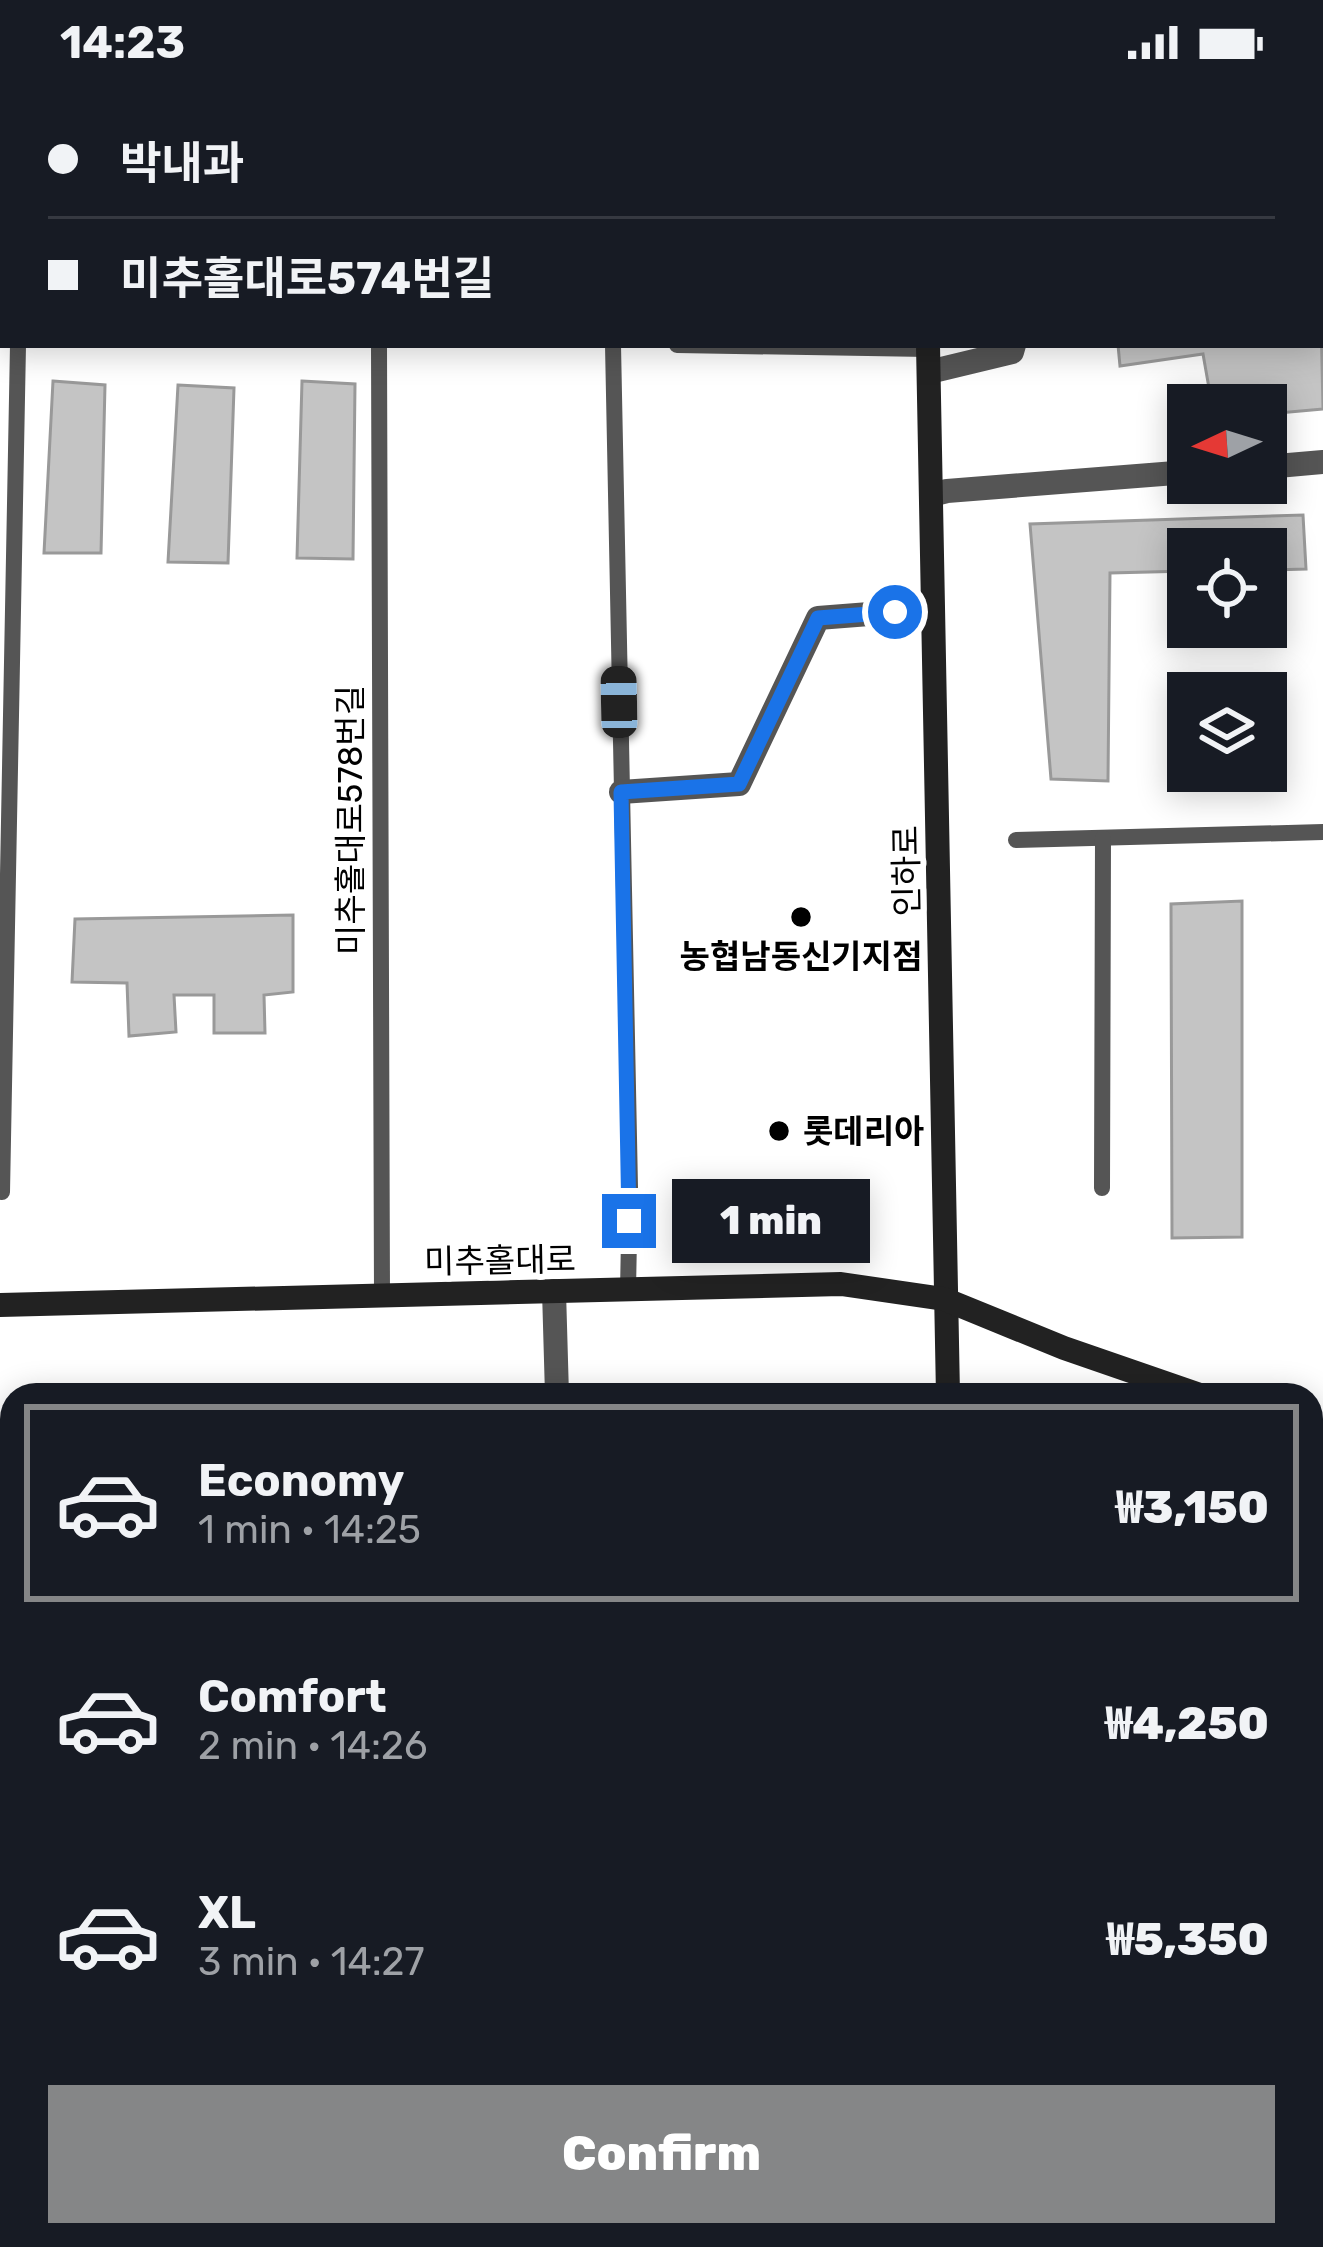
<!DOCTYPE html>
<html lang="en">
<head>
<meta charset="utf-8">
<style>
	:root { --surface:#171b24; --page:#242831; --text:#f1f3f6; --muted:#9ea1a6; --line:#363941; --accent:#858687 }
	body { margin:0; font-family:Rubik,"Noto Sans KR",sans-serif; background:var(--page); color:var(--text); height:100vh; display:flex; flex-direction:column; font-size:45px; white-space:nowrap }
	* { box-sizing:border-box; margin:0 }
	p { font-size:39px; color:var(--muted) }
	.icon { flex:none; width:66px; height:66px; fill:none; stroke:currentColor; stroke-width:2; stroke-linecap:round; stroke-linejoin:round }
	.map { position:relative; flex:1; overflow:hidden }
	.side { position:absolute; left:0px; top:1299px; width:1323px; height:864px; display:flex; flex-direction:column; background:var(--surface); border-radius:36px 36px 0 0; box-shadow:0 6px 30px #0003 }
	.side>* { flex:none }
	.guide { position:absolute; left:0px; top:0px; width:1323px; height:264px; box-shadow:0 6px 30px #0003; display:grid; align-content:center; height:264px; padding:0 48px; background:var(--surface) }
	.needle { width:78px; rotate:266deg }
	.buttons { position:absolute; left:1167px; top:300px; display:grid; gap:24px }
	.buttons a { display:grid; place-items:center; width:120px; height:120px; border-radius:0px; background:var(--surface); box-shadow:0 6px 30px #0003; font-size:60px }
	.end { position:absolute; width:54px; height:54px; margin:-27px; border:15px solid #1a73e8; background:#fff; box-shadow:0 0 0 6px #fff }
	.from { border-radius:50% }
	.bubble { position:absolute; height:84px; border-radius:0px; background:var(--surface); box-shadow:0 6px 30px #0003; font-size:39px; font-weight:800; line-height:84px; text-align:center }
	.car { position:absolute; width:36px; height:72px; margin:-36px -18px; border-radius:15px; box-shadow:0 0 9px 3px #0007; background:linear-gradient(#222 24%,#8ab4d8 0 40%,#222 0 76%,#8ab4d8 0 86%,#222 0) }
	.guide b { display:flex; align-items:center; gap:42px; height:114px; font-size:45px }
	.guide b+b { border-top:3px solid var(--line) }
	.guide i { width:30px; height:30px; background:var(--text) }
	ul { padding:21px 0 0; list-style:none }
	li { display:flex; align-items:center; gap:36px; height:198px; margin:0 24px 18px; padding:0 24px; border:6px solid transparent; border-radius:0px }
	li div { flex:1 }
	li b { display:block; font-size:45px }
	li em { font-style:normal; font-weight:800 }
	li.selected { border-color:var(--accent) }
	li>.icon { width:108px; height:108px; stroke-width:1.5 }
	.action { display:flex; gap:24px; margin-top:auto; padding:24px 48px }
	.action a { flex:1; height:138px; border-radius:0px; background:var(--accent); color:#fff; font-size:48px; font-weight:800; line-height:138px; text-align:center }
	.status { display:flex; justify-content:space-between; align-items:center; height:84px; padding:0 60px; background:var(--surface); direction:ltr }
	.status svg { height:33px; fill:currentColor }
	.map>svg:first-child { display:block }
</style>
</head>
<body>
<div class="status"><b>14:23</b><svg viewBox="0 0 49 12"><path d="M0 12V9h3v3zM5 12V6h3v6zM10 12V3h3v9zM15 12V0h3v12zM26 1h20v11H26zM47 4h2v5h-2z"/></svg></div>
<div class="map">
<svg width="1323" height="2163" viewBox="0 0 1323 2163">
	<rect width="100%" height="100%" fill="#fff"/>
	<g fill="#c4c4c4" stroke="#999" stroke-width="3">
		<path d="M 1320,187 L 1323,325 L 1266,330 L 1266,321 L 1212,321 L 1203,270 L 1120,282 L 1118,261 L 1320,261 Z"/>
		<path d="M 53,297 L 105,301 L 101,469 L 44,469 Z"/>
		<path d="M 302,297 L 355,300 L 353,475 L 297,474 Z"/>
		<path d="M 178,301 L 234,304 L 228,479 L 168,478 Z"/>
		<path d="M 1303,431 L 1306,485 L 1266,486 L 1266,465 L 1188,465 L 1188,487 L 1110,489 L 1108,697 L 1051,695 L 1030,440 Z"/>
		<path d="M 1242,817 L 1242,1153 L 1172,1154 L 1171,820 Z"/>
		<path d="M 293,831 L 293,908 L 264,911 L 265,949 L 214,949 L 214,911 L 174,911 L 176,948 L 129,952 L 127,899 L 72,898 L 75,835 Z"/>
		<path d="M 1311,1458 L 1323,1463 L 1323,1564 L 1311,1563 Z"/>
		<path d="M 1323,1604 L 1323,1681 L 1311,1683 L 1311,1607 Z"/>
		<path d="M 1323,1734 L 1323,1892 L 1311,1892 L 1311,1735 Z"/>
		<path d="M 1311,2007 L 1323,2008 L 1323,2071 L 1311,2071 Z"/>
		<path d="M 1316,2072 L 1322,2144 L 1311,2145 L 1311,2073 Z"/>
		<path d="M 637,2151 L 693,2151 L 703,2163 L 605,2163 L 605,2156 L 638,2160 Z"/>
		<rect x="740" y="2151" width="72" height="12"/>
		<rect x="826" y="2151" width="58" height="12"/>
		<path d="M 1020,2151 L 1104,2151 L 1104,2163 L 1020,2159 Z"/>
		<rect x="1116" y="2151" width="30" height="12"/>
	</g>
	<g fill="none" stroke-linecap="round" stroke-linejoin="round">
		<g stroke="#555" stroke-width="16">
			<path d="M 379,0 L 379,3"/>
			<path d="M 23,3 L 23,0"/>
			<path d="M 1117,3 L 1118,0"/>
			<path d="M 0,251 L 3,251"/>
			<path d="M 379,261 L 382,1212"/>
			<path d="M 613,261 L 630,1103 L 628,1206"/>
			<path d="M 677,261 L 928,265"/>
			<path d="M 1016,756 L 1323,748"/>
			<path d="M 1102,1104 L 1103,754"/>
			<path d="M 2,1108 L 18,261"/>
		</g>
		<g stroke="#555" stroke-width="24">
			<path d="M 1311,1573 L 1323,1573"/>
			<path d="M 1311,1707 L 1323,1705"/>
			<path d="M 1311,1899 L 1323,1899"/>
		</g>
		<g stroke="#555" stroke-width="24">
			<path d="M 929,288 L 1012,268 L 1014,261"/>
			<path d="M 1266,383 L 1323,378"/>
			<path d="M 931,411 L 947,407 L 1188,388"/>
			<path d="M 621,708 L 739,700 L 818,534 L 895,528"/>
			<path d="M 554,1207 L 557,1311"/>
			<path d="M 0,1656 L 12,1656"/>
			<path d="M 0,2062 L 12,2062"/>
			<path d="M 555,2151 L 555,2163"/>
			<path d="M 223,2163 L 223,2151"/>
		</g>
		<g stroke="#222" stroke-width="24">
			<path d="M 925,0 L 925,3"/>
			<path d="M 928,261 L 948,1311"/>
			<path d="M 0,1221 L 841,1200 L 944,1215 L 1064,1264 L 1200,1311"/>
			<path d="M 1311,1351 L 1323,1356"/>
			<path d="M 943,2163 L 943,2151"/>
		</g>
	</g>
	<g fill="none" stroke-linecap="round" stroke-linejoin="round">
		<path stroke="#1a73e8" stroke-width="15" d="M 629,1137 L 621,708 L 739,700 L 818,534 L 895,528"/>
	</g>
	<g fill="#000" stroke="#fff" stroke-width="4.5">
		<circle cx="801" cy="833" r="12"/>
		<circle cx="779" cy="1047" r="12"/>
	</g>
	<g text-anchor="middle" stroke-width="12" stroke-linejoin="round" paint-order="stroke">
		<g font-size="33" fill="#000" stroke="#fff">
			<text transform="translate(350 736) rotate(-90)" y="12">미추홀대로578번길</text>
			<text transform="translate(906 787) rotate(-91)" y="12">인하로</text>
			<text transform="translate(500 1176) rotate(-1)" y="12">미추홀대로</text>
		</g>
		<g font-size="33" font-weight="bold" fill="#000" stroke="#fff">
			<text x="801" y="884">농협남동신기지점</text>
			<text x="803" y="1059" text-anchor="start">롯데리아</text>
		</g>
	</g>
</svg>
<div class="buttons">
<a><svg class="needle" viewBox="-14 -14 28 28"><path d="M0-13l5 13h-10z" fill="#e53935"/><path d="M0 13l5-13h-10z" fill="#9ea1a6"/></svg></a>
<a><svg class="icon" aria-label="locate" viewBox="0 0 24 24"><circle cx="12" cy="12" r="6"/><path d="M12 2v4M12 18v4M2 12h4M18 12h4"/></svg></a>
<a><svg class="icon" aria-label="layers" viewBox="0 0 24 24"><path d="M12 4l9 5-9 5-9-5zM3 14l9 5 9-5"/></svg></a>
</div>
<i class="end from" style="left:895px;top:528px"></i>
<i class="end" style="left:629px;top:1137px"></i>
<div class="bubble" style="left:672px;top:1095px;width:198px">1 min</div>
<i class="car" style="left:619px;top:618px;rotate:359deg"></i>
<div class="guide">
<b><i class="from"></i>박내과</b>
<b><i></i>미추홀대로574번길</b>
</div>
<section class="side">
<ul>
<li class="selected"><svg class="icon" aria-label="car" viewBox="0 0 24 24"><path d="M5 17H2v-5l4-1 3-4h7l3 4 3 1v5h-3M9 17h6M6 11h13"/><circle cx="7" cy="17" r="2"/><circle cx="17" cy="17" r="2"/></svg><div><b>Economy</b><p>1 min · 14:25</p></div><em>₩3,150</em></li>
<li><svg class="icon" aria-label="car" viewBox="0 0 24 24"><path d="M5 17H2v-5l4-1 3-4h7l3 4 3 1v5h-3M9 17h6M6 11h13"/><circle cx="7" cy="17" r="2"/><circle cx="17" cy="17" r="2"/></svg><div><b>Comfort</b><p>2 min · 14:26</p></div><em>₩4,250</em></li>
<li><svg class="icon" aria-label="car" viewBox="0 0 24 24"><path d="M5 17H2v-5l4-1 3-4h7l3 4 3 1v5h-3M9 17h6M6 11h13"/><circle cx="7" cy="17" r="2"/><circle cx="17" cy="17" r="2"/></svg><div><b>XL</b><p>3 min · 14:27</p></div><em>₩5,350</em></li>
</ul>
<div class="action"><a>Confirm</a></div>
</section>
</div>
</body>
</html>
